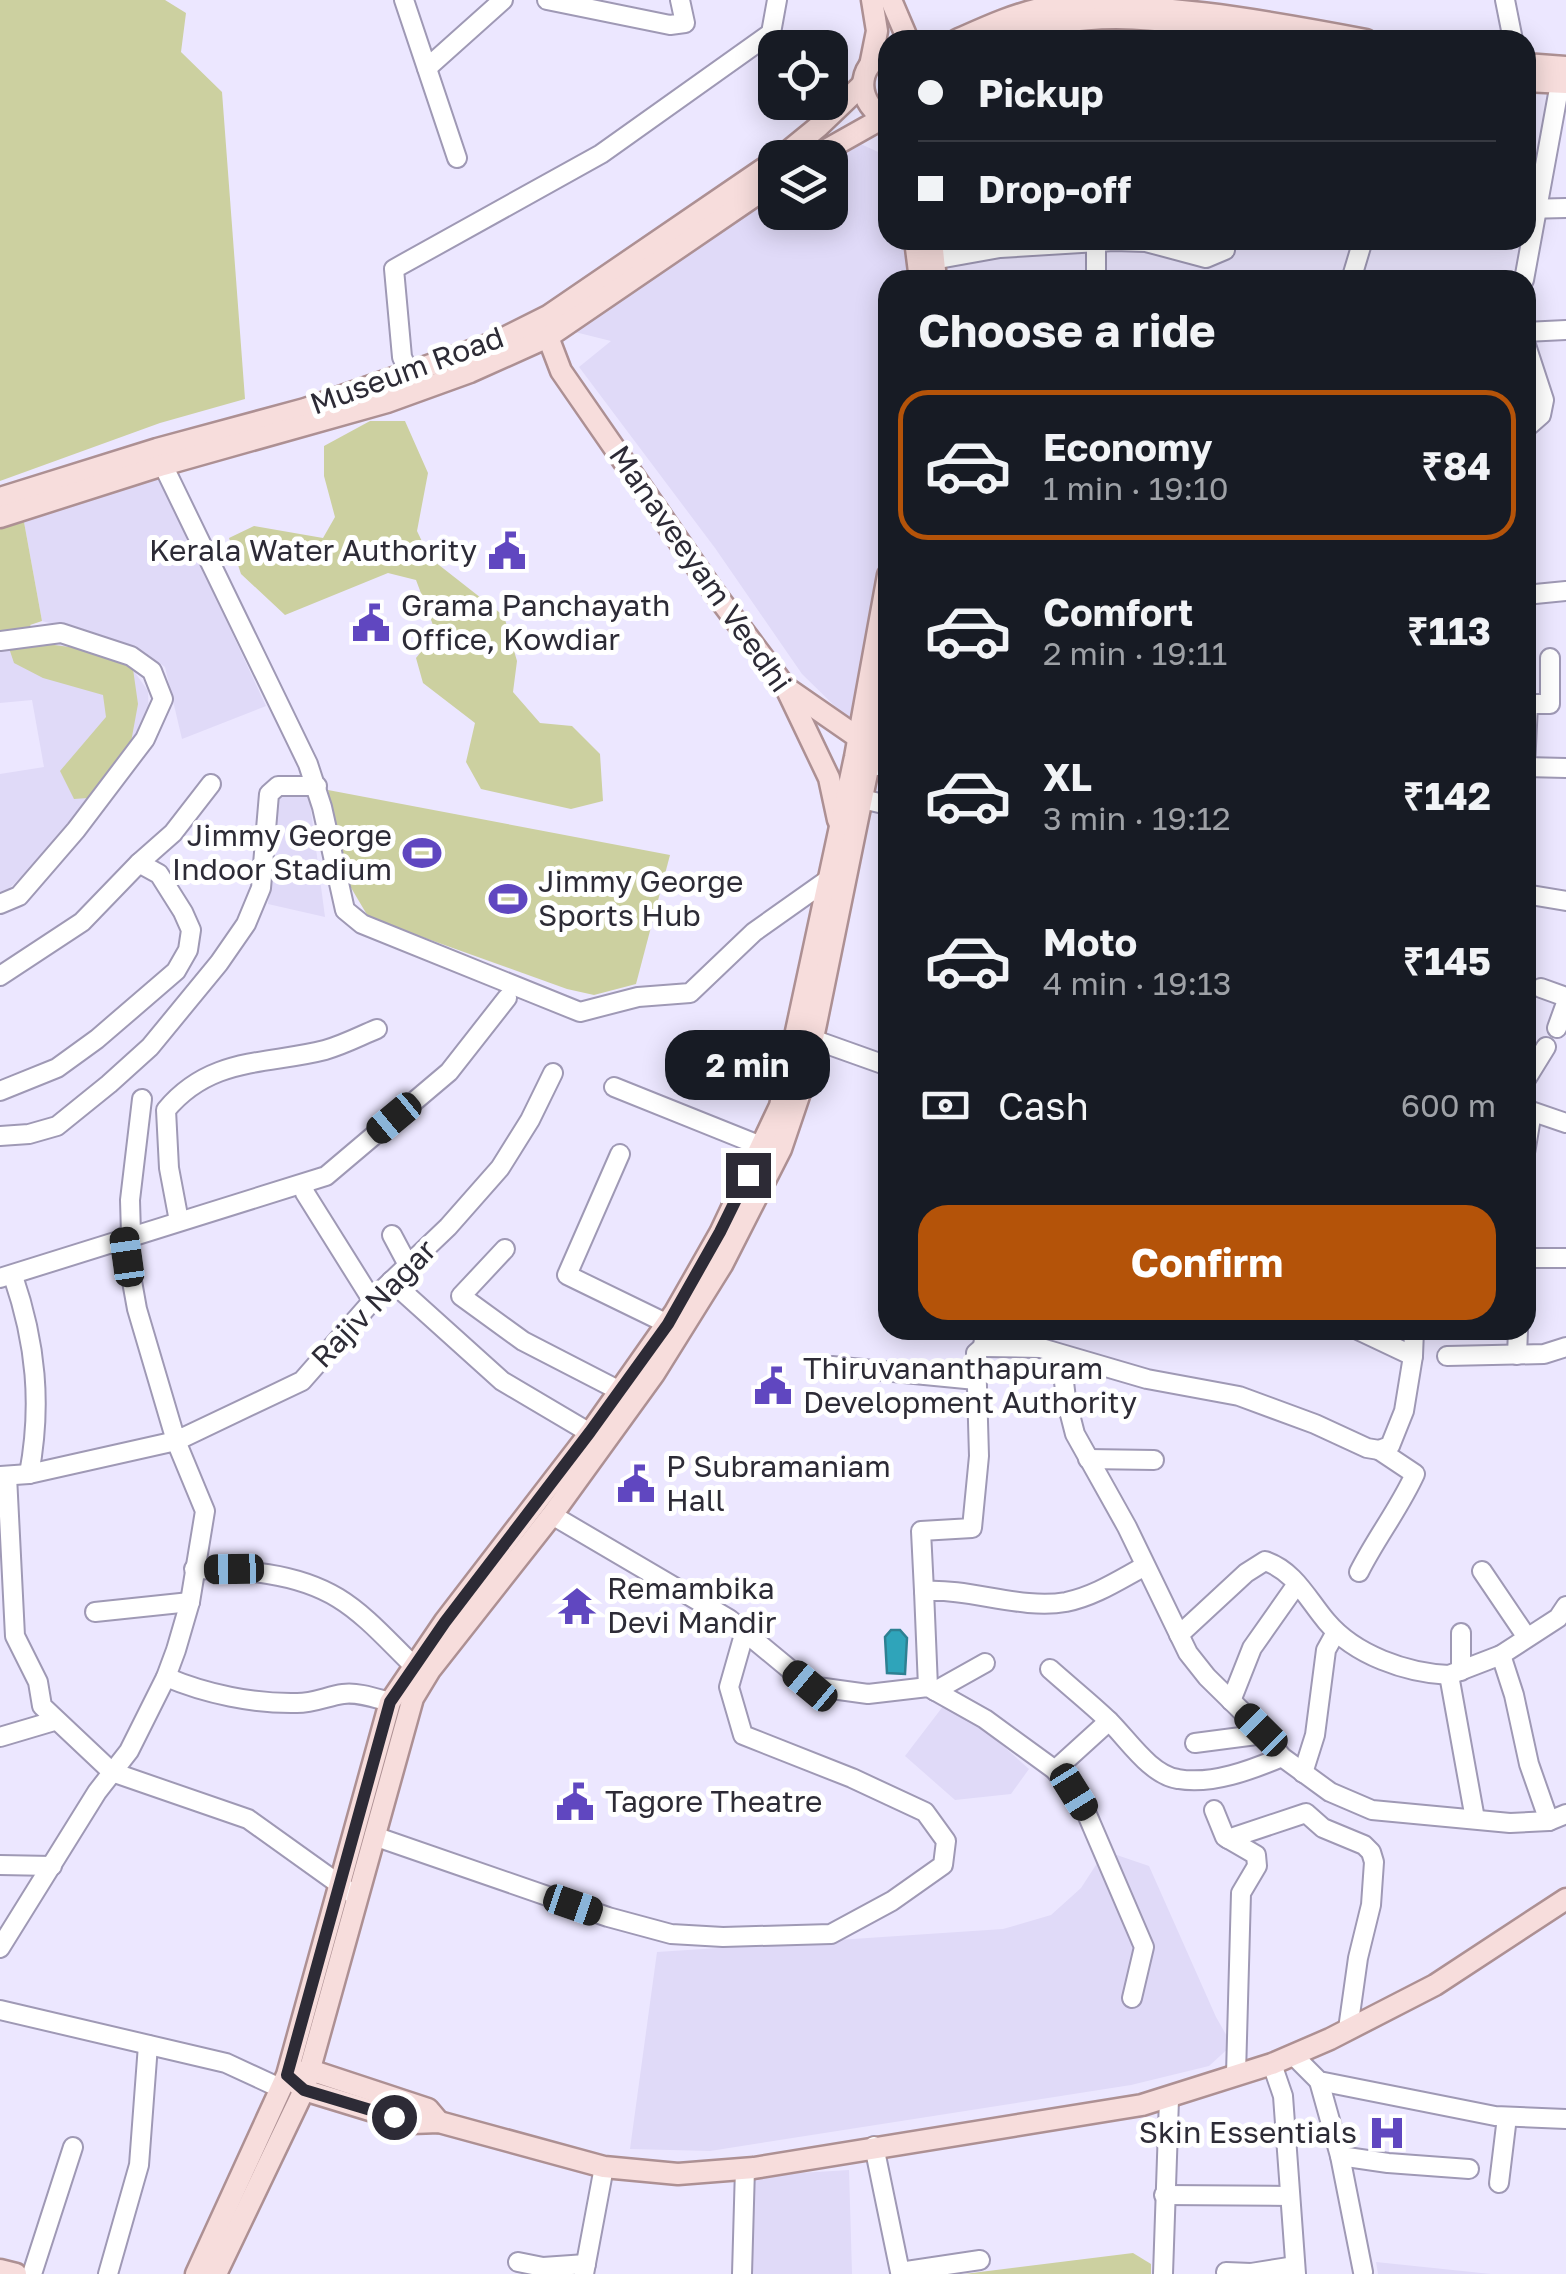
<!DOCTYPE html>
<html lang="en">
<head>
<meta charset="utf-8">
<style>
	:root { --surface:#171b24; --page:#20242c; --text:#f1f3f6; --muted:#9ea1a6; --line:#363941; --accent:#b45309 }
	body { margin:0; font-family:"Golos Text",sans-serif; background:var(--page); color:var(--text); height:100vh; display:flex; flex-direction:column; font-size:38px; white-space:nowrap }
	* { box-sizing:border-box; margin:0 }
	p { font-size:32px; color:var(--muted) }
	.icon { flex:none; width:55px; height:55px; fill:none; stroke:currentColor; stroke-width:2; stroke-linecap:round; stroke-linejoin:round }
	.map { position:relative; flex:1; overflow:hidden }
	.details { position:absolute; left:878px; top:270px; width:658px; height:1070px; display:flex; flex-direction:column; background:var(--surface); border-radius:30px; box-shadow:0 5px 25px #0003 }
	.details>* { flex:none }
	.guide { position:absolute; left:878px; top:30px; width:658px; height:220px; border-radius:30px; box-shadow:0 5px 25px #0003; display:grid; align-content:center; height:220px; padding:0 40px; background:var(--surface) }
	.controls { position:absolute; left:758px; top:30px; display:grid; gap:20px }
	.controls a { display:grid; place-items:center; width:90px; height:90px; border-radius:20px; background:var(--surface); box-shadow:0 5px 25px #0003; font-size:50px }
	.end { position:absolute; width:45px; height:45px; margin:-22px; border:12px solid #2d2b36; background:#fff; box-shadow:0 0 0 5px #fff }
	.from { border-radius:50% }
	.bubble { position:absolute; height:70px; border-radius:30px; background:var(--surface); box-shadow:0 5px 25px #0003; font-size:32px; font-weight:700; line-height:70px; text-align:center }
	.car { position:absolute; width:30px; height:60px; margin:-30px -15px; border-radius:12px; box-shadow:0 0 8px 2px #0007; background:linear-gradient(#222 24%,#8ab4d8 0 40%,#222 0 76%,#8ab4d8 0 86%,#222 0) }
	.guide b { display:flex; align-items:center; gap:35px; height:95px; font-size:38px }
	.guide b+b { border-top:2px solid var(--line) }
	.guide i { width:25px; height:25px; background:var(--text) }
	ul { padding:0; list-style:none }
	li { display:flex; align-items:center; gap:30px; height:150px; margin:0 20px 15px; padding:0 20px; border:5px solid transparent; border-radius:30px }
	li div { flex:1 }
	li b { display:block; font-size:38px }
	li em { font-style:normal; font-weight:700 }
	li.active { border-color:var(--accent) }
	li>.icon { width:90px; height:90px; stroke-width:1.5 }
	h2 { padding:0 40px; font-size:45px; line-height:120px }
	.pay { display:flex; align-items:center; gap:25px; height:110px; padding:0 40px; font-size:38px }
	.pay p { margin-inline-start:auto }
	.cta { display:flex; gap:20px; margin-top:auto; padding:20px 40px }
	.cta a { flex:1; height:115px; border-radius:30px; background:var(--accent); color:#fff; font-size:40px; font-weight:700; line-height:115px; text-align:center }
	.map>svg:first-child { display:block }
</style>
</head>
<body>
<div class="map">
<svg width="1566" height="2274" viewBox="0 0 1566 2274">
	<rect width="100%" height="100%" fill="#ece7ff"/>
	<g fill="#e0daf8">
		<path d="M 854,141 L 887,156 L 888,240 L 905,240 L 912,280 L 888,280 L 887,524 L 853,724 L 802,674 L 715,548 L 579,367 L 611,341 L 571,331 L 683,258 L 775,190 L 775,212 L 830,212 L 830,158 Z"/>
		<path d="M 159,476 L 266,706 L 182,739 L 165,667 L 136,646 L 42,621 L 24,522 Z"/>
		<path d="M 52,640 L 129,664 L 148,691 L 149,719 L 72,829 L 0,897 L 0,774 L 44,767 L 32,700 L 0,703 L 0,648 Z"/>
		<path d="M 289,794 L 309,796 L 325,917 L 268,904 L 276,800 Z"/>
		<path d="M 944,1705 L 982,1727 L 1029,1769 L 1011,1794 L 955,1800 L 905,1756 Z"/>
		<path d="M 1105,1851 L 1149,1866 L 1216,2017 L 1232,2045 L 1209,2066 L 1131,2085 L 710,2151 L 630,2149 L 657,1952 L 1003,1929 L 1051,1915 L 1081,1888 Z"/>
		<path d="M 849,2170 L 852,2274 L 746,2274 L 748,2176 Z"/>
		<path d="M 1376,2262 L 1491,2274 L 1378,2274 Z"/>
	</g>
	<g fill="#ccd0a0">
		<path d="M 0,0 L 165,0 L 186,13 L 181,52 L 222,92 L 245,399 L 160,423 L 0,481 Z"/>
		<path d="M 370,421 L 405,421 L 428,473 L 417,531 L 430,558 L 504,616 L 517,661 L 513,692 L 540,723 L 572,726 L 600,754 L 603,801 L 571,809 L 481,789 L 466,762 L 475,723 L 423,683 L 416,658 L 436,633 L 416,580 L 388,573 L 285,615 L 241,574 L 229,538 L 254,526 L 323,538 L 335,517 L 324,476 L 324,446 Z"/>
		<path d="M 24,522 L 42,621 L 30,625 L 47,644 L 107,652 L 132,662 L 138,704 L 129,753 L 88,798 L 74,799 L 60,771 L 106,717 L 103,695 L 43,678 L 14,663 L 4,633 L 0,633 L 0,529 Z"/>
		<path d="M 328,790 L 670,855 L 636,984 L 594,995 L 567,989 L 369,918 L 347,881 Z"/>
		<path d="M 1133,2253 L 1151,2264 L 1151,2274 L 964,2274 Z"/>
	</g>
	<path fill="#2fa4ba" stroke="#2e8092" stroke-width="2.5" d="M 891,1630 L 900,1630 L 907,1638 L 905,1674 L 887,1673 L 885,1637 Z"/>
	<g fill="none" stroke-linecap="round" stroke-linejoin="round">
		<g stroke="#9f99b5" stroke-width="22">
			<g id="minor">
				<path d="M 404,0 L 457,158"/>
				<path d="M 547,0 L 670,25 L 685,23 L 680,0"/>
				<path d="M 1505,0 L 1513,40"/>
				<path d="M 427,68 L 503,0"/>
				<path d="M 1525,209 L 1566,208"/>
				<path d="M 1096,242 L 1096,280"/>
				<path d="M 933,260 L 1000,248 L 1114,241 L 1146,242 L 1206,258 L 1225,250"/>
				<path d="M 1351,280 L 1363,240"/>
				<path d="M 1524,280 L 1560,83"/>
				<path d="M 1525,332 L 1566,330"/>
				<path d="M 1525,342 L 1544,400 L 1541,415 L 1525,429"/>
				<path d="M 410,375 L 402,357 L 394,269 L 601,154 L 771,33 L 777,0"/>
				<path d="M 163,465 L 308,764 L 322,807 L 345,910 L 362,924 L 580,1012 L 638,997 L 690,993 L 754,932 L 826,881"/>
				<path d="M 1525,595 L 1566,591"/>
				<path d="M 0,641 L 61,633 L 131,656 L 152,671 L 163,699 L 145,739 L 76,830 L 19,896 L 0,904"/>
				<path d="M 869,764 L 888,768"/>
				<path d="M 1525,767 L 1528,704 L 1550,704 L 1550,658"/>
				<path d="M 1525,767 L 1566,768"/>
				<path d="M 862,799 L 888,805"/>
				<path d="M 139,863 L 173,833 L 211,784"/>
				<path d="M 1525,894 L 1566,901"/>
				<path d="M 0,976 L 82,922 L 139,863 L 159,874 L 183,912 L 191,930 L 188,950 L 176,971 L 97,1039 L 57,1068 L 0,1091"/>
				<path d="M 1541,988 L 1566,997"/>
				<path d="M 1557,1028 L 1566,1003"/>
				<path d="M 801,1035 L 888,1066"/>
				<path d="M 1525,1081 L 1546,1047"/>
				<path d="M 614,1087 L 771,1150"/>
				<path d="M 1525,1109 L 1566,1123"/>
				<path d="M 0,1136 L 29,1134 L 57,1126 L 109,1084 L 150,1047 L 219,963 L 246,924 L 261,888 L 269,794 L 278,786 L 317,786"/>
				<path d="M 1525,1153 L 1532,1112"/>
				<path d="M 620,1154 L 567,1275 L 678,1329"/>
				<path d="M 304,1184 L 305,1193 L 372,1300"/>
				<path d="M 179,1221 L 169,1168 L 166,1110 C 211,1056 267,1065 325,1050 C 343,1045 360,1036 377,1029"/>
				<path d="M 131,1234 L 130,1200 L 142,1099"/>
				<path d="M 392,1235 L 408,1265"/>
				<path d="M 124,1237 L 137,1309 L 176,1441 L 302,1381 L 382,1290 L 448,1227 L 500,1168 L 530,1120 L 553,1073"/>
				<path d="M 505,1249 L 461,1296 L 523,1341 L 620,1391"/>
				<path d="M 1525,1258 L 1566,1258"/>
				<path d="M 13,1276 C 36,1343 42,1405 29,1474"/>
				<path d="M 0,1278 L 326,1176 L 449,1072 L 507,998"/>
				<path d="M 391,1281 L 502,1381 L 590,1433"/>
				<path d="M 985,1330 L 983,1347 L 1041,1348 L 1147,1379 L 1239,1396 L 1315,1424 L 1367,1448 L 1379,1450 L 1390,1446 L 1404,1411 L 1413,1356 L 1358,1330"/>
				<path d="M 1517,1355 L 1518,1330"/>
				<path d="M 1061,1356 L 1066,1399 L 1075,1434 L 1127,1527 L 1188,1653 L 1207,1677 L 1261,1730 L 1282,1757 L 1330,1792 L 1372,1810 L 1510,1823 L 1549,1821 L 1566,1814"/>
				<path d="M 1413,1356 L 1414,1330"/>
				<path d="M 1447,1356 L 1544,1354 L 1566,1347"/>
				<path d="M 832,1366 L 976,1380"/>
				<path d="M 1088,1459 L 1154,1460"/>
				<path d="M 0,1476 L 29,1474 L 176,1441 L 205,1511 L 190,1602 L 176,1650 L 166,1677 L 129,1751 L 97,1792 L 0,1948"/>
				<path d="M 7,1476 L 15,1636 L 38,1682 L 42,1706 L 112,1772 L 248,1819 L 357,1897"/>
				<path d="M 552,1515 L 729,1619 L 810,1686 L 868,1694 L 928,1687 L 985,1719 L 1055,1770 L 1109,1721"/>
				<path d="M 194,1569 C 243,1570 295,1572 338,1598 C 366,1615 390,1643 414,1666"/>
				<path d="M 1482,1571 L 1526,1636"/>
				<path d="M 1359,1572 C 1376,1538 1399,1509 1415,1474 L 1379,1450"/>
				<path d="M 924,1591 L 921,1531 L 972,1528 L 979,1456 L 976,1353 L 983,1347"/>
				<path d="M 95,1612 L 190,1602"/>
				<path d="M 1461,1633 L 1461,1671"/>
				<path d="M 1179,1635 L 1246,1573 L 1265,1561 C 1295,1571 1308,1600 1327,1622 C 1355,1655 1406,1673 1449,1675"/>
				<path d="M 1501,1655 L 1514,1695 L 1529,1764 L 1549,1821"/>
				<path d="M 1050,1669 C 1069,1686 1089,1702 1108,1720 C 1127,1738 1150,1775 1178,1779 C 1212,1785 1251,1770 1282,1757"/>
				<path d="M 166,1677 C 206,1694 254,1704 297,1703 C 314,1703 328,1696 343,1694 C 358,1692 375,1698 390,1702"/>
				<path d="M 928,1687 L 924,1591 C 971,1588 1021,1610 1066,1602 C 1095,1596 1119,1580 1145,1566"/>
				<path d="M 935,1691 L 985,1663"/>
				<path d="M 1231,1701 L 1252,1648 L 1297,1584"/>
				<path d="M 0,1737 L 54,1721"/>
				<path d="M 1195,1743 L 1264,1734"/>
				<path d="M 1055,1770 L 1086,1812 L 1144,1947 L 1132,1998"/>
				<path d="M 1303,1773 L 1315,1735 L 1326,1650 L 1336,1632"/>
				<path d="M 1214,1810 L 1225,1837 L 1256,1855 L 1257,1866 L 1241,1893 L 1236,2074"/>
				<path d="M 1475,1819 L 1449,1675 L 1501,1655 L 1558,1618 L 1566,1606"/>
				<path d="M 374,1836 L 608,1917 L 671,1934 L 723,1937 L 831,1934 L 892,1901 L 943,1865 L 946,1841 L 925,1812 L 852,1778 L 743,1735 L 729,1687 L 745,1631"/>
				<path d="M 1228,1839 L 1306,1813 L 1323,1828 L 1364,1845 L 1371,1852 L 1374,1862 L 1371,1905 L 1358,1958 L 1348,2029"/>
				<path d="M 0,1865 L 52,1866"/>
				<path d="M 0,2010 L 226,2063 L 280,2088"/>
				<path d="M 1294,2056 L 1319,2081 L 1495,2116 L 1566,2119"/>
				<path d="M 1272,2064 L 1283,2096 L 1296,2274"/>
				<path d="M 1319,2081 L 1340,2156 L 1363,2272"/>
				<path d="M 874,2146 L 900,2272 L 980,2260"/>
				<path d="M 1340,2156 L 1388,2163 L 1469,2169"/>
				<path d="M 1499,2183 L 1507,2117"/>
				<path d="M 1164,2195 L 1290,2196"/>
				<path d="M 518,2262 L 543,2267 L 586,2264"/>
				<path d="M 1226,2272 L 1251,2273 L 1295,2266"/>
				<path d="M 32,2274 L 73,2147"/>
				<path d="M 108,2274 L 139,2165 L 148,2045"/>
				<path d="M 584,2274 L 604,2167"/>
				<path d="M 742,2274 L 745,2168"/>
				<path d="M 1163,2274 L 1169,2099"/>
			</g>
		</g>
		<g stroke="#ad9093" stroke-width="25">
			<g id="major">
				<path d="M 891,0 L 908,40"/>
				<path d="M 957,40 C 984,28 1014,14 1044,8 C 1150,0 1261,20 1366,40"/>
				<path d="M 1006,40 C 1089,0 1196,24 1283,40"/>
				<path d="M 888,52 C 854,65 856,105 888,120"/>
				<path d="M 871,61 L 877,31 L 872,0"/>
				<path d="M 1525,64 L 1566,67"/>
				<path d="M 1525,81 L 1566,83"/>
				<path d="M 780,158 L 818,127 L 862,85"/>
				<path d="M 812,158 L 883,118"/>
				<path d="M 915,240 L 920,280"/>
				<path d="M 932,240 L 936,280"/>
				<path d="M 548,337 L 561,371 L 714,592 L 786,688 L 829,778 L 838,820"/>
				<path d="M 0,498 L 157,449 L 305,409 L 496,342 L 548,316 L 775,161"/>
				<path d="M 0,517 L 163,465 L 387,402 L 470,372 L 548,337 L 775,182"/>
				<path d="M 788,689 L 866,743"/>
				<path d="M 298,2073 L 310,2070 L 428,2109 L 439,2122"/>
				<path d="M 296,2083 L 304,2090 L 412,2123 L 439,2122 L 604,2167 L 678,2174 L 754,2168 L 1142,2105 L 1272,2064 L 1330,2039 L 1435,1985 L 1566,1899"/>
				<path d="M 0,2270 L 16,2274"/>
				<path d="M 196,2274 L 287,2075 L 390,1702 L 445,1621 L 592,1430 L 675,1312 L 720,1233 L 780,1106 L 855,757 L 888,575"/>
				<path d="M 216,2274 L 304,2090 L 413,1698 L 430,1670 L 552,1515 L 654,1374 L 722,1265 L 781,1149 L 803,1084 L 816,1024 L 888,670"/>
			</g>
		</g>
		<use href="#minor" stroke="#fff" stroke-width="18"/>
		<use href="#major" stroke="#f7dddc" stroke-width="20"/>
	</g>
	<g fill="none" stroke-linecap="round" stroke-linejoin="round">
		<path stroke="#2d2b36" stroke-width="12" d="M 394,2117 L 304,2090 L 287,2075 L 390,1702 L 445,1622 L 590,1432 L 668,1324 L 720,1232 L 748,1175"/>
	</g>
	<defs>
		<g id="civic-bare" transform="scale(3)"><path d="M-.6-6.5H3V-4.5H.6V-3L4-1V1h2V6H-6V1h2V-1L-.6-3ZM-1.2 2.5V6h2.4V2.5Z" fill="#6047c0" stroke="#fff" stroke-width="2.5" paint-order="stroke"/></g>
		<g id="stadium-bare" transform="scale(3)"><path d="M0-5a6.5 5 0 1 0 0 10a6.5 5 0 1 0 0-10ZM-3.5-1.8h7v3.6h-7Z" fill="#6047c0" stroke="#fff" stroke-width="2.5" paint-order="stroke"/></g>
		<g id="temple-bare" transform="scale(3)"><path d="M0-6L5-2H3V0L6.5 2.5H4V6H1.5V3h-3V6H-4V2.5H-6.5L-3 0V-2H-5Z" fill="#6047c0" stroke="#fff" stroke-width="2.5" paint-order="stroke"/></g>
		<g id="hospital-bare" transform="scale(3)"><path d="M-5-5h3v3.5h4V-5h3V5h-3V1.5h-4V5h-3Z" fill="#6047c0" stroke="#fff" stroke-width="2.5" paint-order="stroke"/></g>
	</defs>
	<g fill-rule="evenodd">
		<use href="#civic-bare" x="507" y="551"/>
		<use href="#civic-bare" x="371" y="623"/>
		<use href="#stadium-bare" x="422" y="853"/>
		<use href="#stadium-bare" x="508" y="899"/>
		<use href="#civic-bare" x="773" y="1386"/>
		<use href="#civic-bare" x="636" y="1484"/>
		<use href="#temple-bare" x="577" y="1606"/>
		<use href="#civic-bare" x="575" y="1802"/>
		<use href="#hospital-bare" x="1387" y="2133"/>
	</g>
	<g text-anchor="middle" stroke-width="10" stroke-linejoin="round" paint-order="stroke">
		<g font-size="30" fill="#2d2b36" stroke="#fff">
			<text transform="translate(407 371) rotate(-20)" y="10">Museum Road</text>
			<text transform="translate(700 569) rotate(55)" y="10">Manaveeyam Veedhi</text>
			<text transform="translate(374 1304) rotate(-46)" y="10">Rajiv Nagar</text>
		</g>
		<g font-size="30" fill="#2d2b36" stroke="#fff" text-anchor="start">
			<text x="477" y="561" text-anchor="end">Kerala Water Authority</text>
			<text x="401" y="616">Grama Panchayath<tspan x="401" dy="34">Office, Kowdiar</tspan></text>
			<text x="392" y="846" text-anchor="end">Jimmy George<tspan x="392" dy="34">Indoor Stadium</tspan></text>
			<text x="538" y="892">Jimmy George<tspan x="538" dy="34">Sports Hub</tspan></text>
			<text x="803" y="1379">Thiruvananthapuram<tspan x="803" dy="34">Development Authority</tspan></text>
			<text x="666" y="1477">P Subramaniam<tspan x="666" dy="34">Hall</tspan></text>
			<text x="607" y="1599">Remambika<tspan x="607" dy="34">Devi Mandir</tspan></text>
			<text x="605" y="1812">Tagore Theatre</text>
			<text x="1357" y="2143" text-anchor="end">Skin Essentials</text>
		</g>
	</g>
</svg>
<div class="controls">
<a><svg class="icon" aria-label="locate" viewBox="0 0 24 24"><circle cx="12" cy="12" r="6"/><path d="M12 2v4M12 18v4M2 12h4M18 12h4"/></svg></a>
<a><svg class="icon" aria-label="layers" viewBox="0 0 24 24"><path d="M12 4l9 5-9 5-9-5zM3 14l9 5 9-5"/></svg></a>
</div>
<i class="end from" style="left:394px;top:2117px"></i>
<i class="end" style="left:748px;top:1175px"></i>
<div class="bubble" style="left:665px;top:1030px;width:165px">2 min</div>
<i class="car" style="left:394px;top:1118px;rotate:230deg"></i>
<i class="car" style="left:127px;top:1257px;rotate:352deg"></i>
<i class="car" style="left:234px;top:1569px;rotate:269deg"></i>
<i class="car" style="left:810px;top:1686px;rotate:310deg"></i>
<i class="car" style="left:1261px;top:1730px;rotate:315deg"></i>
<i class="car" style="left:1074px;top:1792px;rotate:148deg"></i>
<i class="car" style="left:573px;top:1905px;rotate:109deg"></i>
<div class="guide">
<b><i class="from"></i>Pickup</b>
<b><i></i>Drop-off</b>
</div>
<section class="details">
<h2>Choose a ride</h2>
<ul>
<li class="active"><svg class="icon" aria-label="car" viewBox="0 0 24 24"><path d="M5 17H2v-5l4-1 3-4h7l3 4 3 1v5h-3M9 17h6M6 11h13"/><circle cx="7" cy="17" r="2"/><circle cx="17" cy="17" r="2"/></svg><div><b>Economy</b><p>1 min · 19:10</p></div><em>₹84</em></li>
<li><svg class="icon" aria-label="car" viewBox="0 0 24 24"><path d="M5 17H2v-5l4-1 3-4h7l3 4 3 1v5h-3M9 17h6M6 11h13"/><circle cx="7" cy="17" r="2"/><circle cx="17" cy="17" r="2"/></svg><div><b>Comfort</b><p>2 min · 19:11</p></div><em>₹113</em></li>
<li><svg class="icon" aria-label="car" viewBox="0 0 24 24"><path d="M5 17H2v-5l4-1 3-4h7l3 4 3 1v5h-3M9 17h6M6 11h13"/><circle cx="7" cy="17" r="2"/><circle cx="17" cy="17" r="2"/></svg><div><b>XL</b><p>3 min · 19:12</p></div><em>₹142</em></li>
<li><svg class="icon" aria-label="car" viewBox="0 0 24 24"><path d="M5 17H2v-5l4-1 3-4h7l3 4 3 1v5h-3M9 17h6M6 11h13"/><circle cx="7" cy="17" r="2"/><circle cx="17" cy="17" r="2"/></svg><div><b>Moto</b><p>4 min · 19:13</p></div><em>₹145</em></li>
</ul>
<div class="pay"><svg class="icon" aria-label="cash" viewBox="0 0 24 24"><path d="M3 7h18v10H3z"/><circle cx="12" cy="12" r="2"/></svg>Cash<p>600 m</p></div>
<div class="cta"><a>Confirm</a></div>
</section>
</div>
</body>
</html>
